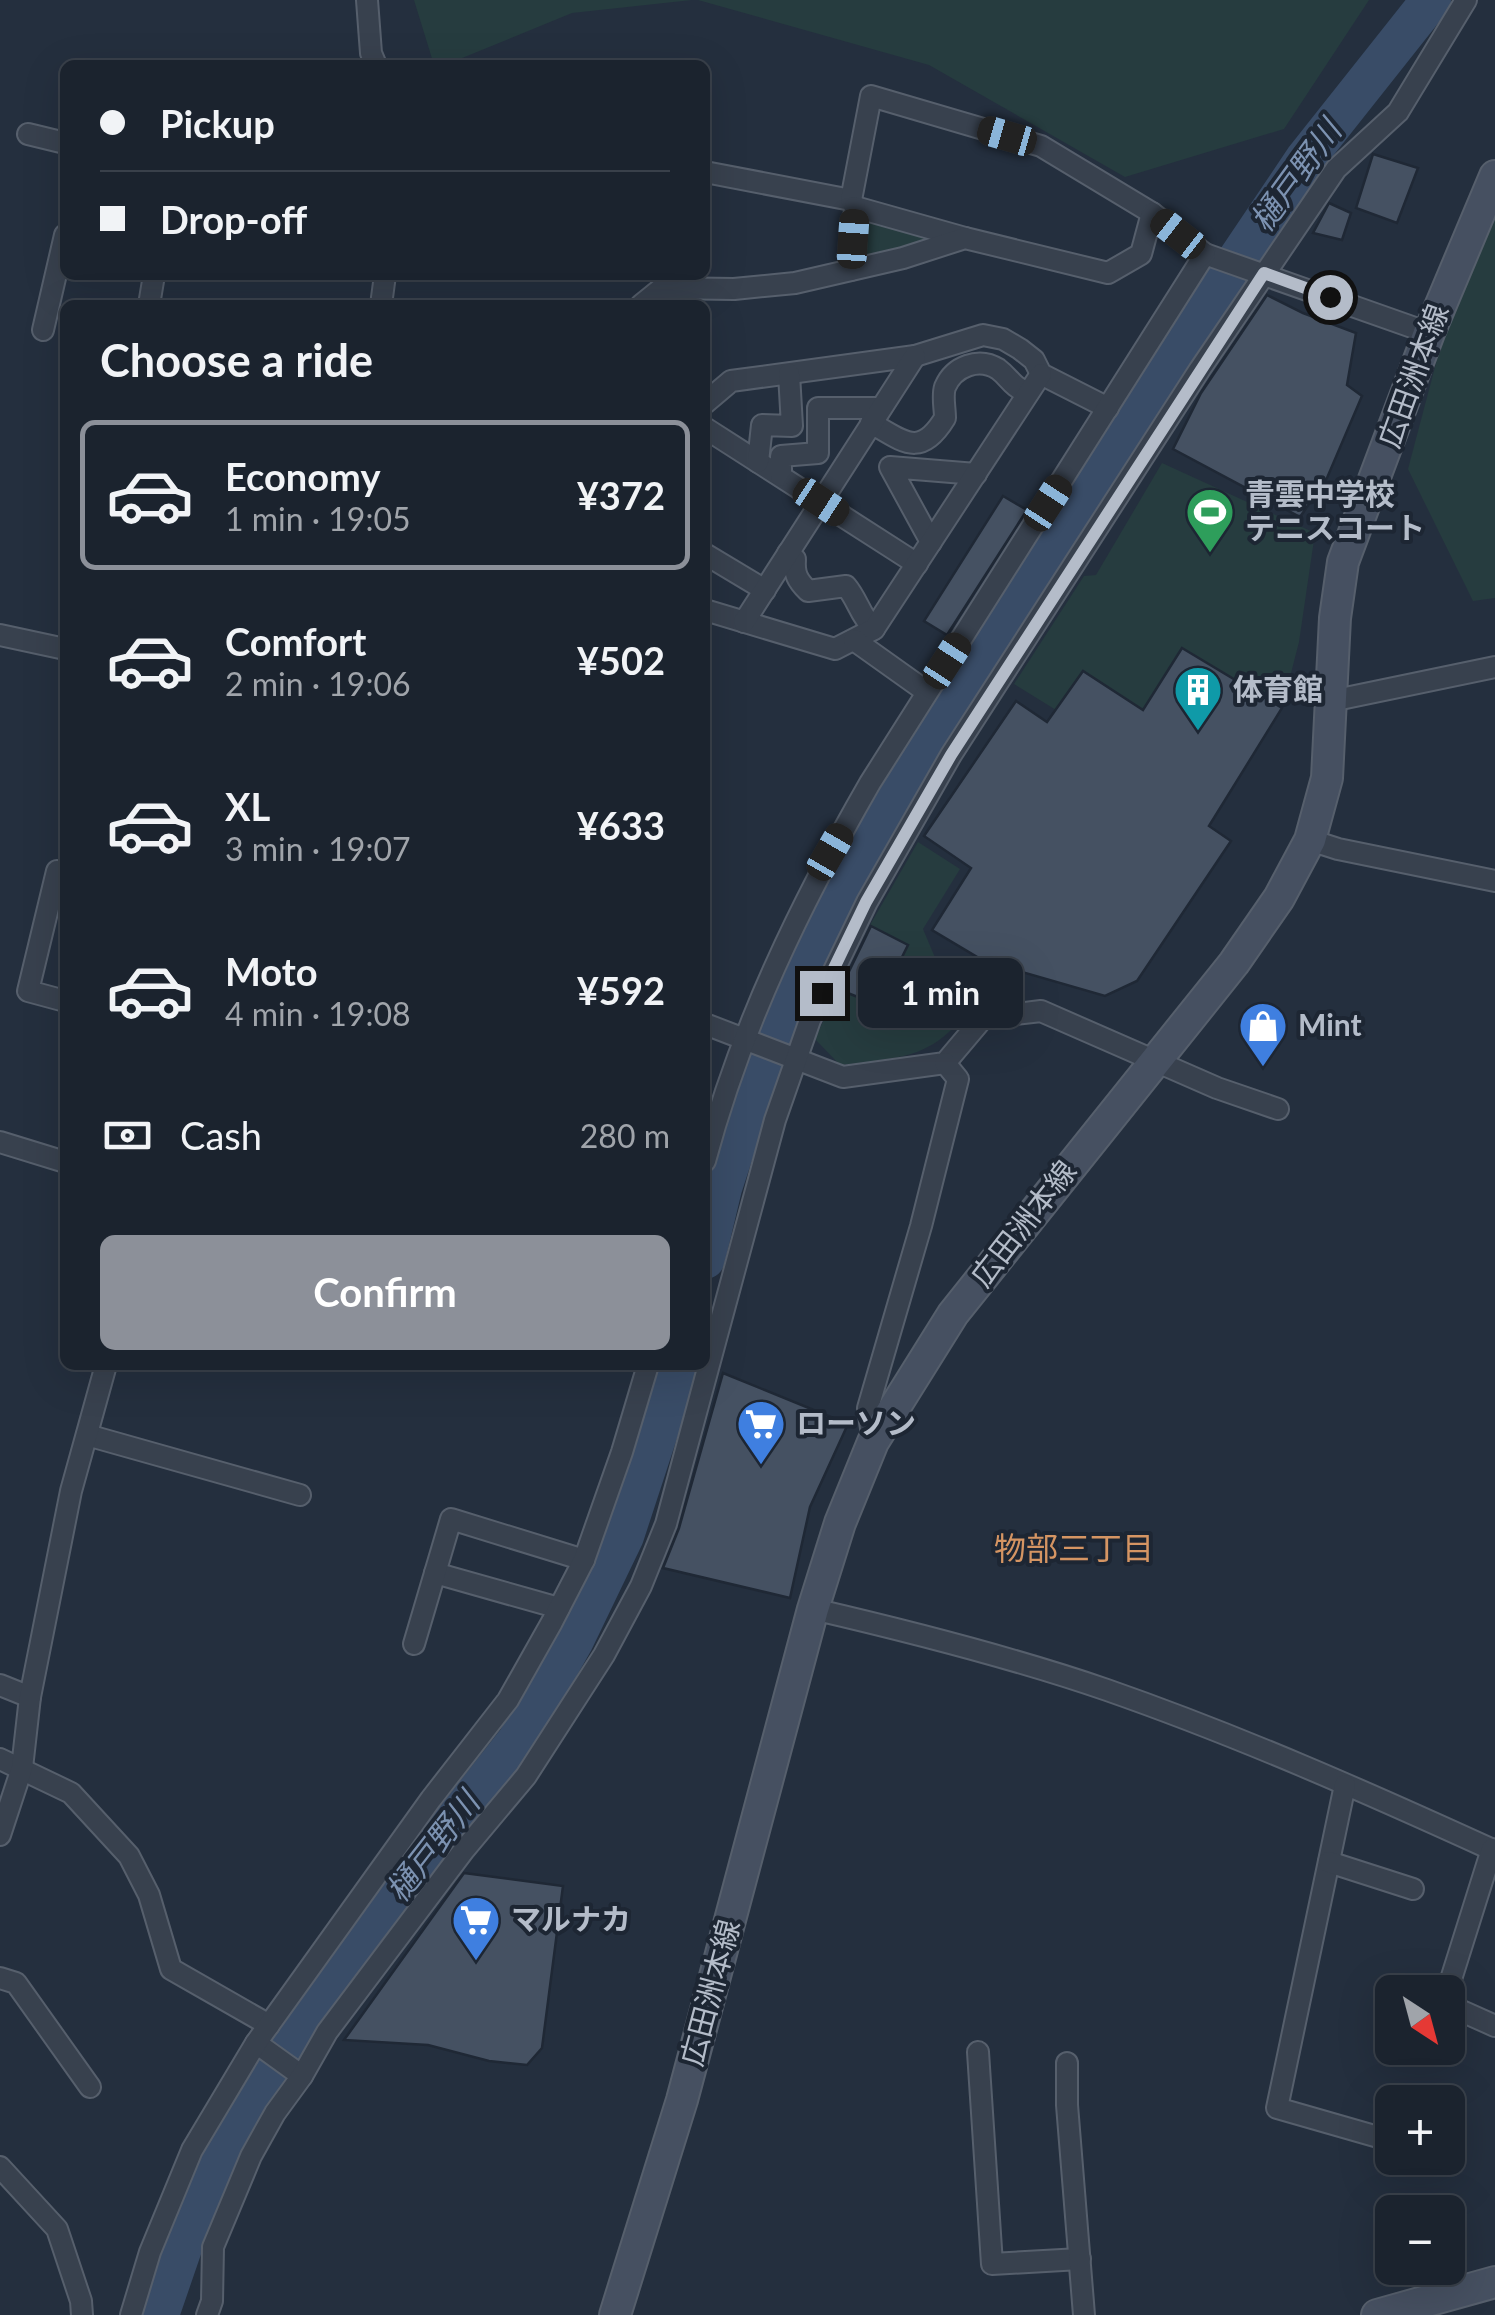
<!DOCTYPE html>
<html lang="en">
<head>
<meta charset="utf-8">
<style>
	:root { --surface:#1b232e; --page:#282f3a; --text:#f1f3f6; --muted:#a0a4aa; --line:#39404a; --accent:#8c9099 }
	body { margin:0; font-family:Lato,"Noto Sans JP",sans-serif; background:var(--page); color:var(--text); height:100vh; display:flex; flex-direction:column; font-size:38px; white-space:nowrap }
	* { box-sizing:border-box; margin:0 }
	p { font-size:32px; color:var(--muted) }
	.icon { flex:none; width:55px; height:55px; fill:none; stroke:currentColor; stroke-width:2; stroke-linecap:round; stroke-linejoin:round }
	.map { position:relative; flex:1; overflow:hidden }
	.drawer { position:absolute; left:60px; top:300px; width:650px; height:1070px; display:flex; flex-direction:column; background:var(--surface); border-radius:15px; box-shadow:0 10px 40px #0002,0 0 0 2px var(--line) }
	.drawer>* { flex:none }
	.top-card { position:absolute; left:60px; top:60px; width:650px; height:220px; border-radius:15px; box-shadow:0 10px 40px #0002,0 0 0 2px var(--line); display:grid; align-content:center; height:220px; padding:0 40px; background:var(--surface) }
	.needle { width:65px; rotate:144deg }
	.buttons { position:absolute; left:1375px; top:1975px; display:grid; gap:20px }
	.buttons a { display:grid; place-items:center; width:90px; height:90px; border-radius:15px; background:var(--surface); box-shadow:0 10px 40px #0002,0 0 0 2px var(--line); font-size:50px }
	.end { position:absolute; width:45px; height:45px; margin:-22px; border:12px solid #b4bcc9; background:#111; box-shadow:0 0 0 5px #111 }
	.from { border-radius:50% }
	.bubble { position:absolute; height:70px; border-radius:15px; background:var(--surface); box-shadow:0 10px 40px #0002,0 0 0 2px var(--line); font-size:32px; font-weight:700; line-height:70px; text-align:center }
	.car { position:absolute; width:30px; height:60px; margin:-30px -15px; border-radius:12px; box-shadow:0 0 8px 2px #0007; background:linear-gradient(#222 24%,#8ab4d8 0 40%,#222 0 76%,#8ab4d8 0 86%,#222 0) }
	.top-card b { display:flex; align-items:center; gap:35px; height:95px; font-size:38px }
	.top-card b+b { border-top:2px solid var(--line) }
	.top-card i { width:25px; height:25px; background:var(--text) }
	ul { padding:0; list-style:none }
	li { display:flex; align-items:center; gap:30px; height:150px; margin:0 20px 15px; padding:0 20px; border:5px solid transparent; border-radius:15px }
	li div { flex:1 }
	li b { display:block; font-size:38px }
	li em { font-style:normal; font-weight:700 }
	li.selected { border-color:var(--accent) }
	li>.icon { width:90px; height:90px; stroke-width:1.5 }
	h2 { padding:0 40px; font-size:45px; line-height:120px }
	.pay { display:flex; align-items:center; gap:25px; height:110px; padding:0 40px; font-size:38px }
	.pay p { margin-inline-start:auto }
	.action { display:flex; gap:20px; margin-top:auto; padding:20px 40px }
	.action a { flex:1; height:115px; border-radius:15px; background:var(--accent); color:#fff; font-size:40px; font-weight:700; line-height:115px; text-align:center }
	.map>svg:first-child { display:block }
</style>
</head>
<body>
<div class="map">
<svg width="1495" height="2315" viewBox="0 0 1495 2315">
	<rect width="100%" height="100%" fill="#242f3e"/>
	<g fill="#263c3f">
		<path d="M 414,0 L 692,0 L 572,13 L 445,65 L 434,65 Z"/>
		<path d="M 698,0 L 1369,0 L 1284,129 L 1125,177 L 929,65 Z"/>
		<path d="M 1495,215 L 1495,598 L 1473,601 L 1408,469 L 1466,250 Z"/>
		<path d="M 863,218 L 942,239 L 859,257 Z"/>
		<path d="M 1162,463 L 1315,533 L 1299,642 L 1282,708 L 1182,648 L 1143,710 L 1084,671 L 1056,710 L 1014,684 L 1084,576 L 1096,575 Z"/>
		<path d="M 918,842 L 960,869 L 923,929 L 939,967 L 938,981 L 975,998 C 940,1058 904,1058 840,1065 L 815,1039 L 838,989 L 878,1004 L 907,945 L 870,925 Z"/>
	</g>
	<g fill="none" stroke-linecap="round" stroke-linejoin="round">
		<g stroke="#394c67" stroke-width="40">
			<path d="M 705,1259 L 722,1188 L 753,1093 L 845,887 L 959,695 L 1231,269 L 1305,159 L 1431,0"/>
			<path d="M 159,2315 L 192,2219 L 253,2092 L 331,1976 L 517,1741 L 573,1642 L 624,1536 L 680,1365"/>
		</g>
	</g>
	<g fill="#455162" stroke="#1f2835" stroke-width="2.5">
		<path d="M 1373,154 L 1418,168 L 1397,223 L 1356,208 Z"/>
		<path d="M 1329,203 L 1351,213 L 1342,240 L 1313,233 Z"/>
		<path d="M 1267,295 L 1303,313 L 1356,333 L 1347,385 L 1362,396 L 1327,478 L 1300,517 L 1173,449 L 1201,393 Z"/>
		<path d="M 1003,496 L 1027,510 L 947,635 L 924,621 Z"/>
		<path d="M 1182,648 L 1282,708 L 1209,826 L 1231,841 L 1137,981 L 1105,996 L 984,961 L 932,930 L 971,868 L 924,836 L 1016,701 L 1047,722 L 1083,671 L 1143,710 Z"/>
		<path d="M 871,926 L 908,945 L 878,1005 L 840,990 Z"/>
		<path d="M 723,1373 L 848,1424 L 810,1507 L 790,1598 L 663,1568 L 679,1528 Z"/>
		<path d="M 464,1873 L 563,1886 L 542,2048 L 527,2065 L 489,2061 L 428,2045 L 344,2040 Z"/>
	</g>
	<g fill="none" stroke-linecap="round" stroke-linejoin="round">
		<g stroke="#565f6c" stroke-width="24">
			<g id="minor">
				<path d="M 367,0 L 371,53 L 376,65"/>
				<path d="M 28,134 L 65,143"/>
				<path d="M 705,172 L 851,200 L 855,207 L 965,238"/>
				<path d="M 851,200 L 871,96 L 1041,146 L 1152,213 L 1205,254 L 1429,333"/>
				<path d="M 851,270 L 855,207"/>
				<path d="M 149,305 L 154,275"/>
				<path d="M 381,305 L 385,275"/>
				<path d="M 641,305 L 662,288 L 734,289 L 795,283 L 903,258 L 965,238 L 1108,273 L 1141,254 L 1152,213"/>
				<path d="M 43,330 L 65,235"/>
				<path d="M 705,403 L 731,381 L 915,356 L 983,335 L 1003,339 L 1020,349 L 1034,360 L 1041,374 L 1108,408"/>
				<path d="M 871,423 C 903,441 920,459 945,418 C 945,408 942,396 945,387 C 954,366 979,357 998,369 C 1010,378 1011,386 1028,393"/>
				<path d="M 705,428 L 917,564"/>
				<path d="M 758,462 L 762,425 L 792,426 L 789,374"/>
				<path d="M 781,476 L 781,456 L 818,453 L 818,408 L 881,408"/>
				<path d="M 931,542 L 890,467 L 976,474"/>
				<path d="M 788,553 L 795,559 C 794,574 797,580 808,591 L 846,586 C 858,600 860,616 874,629"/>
				<path d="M 705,554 L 765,590"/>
				<path d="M 705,610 L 835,649 L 874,629 L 1041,374"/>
				<path d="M 744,622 L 915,356"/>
				<path d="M 0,635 L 65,649"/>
				<path d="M 854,640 L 927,692"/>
				<path d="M 1331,701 L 1495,667"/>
				<path d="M 1310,840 L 1338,849 L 1495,881"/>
				<path d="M 57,871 L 28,991 L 65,1001"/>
				<path d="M 705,1024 L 843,1077 L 945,1063 L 983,1018 L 1041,1011 L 1217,1088 L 1278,1109"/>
				<path d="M 0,1142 L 65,1162"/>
				<path d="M 705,1161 C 741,1026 801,903 870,783 L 1205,254"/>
				<path d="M 87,1435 L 300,1495"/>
				<path d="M 873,1442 L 868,1408 L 921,1226 L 958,1079 L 945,1063"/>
				<path d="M 435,1573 L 559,1608"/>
				<path d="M 813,1609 C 912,1632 1011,1657 1107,1690 C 1239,1736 1368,1793 1495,1851"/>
				<path d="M 414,1644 L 451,1519 L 584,1560"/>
				<path d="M 0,1685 L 30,1697"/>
				<path d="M 0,1759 L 71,1793 L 129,1856 L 149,1895 L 171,1969 L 269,2025"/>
				<path d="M 1345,1785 L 1277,2108 L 1392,2141"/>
				<path d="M 0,1835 L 22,1768 L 30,1697 L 71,1491 L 106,1365"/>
				<path d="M 1329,1862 L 1413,1889"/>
				<path d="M 0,1978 L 16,1983 L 90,2087"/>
				<path d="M 1447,1992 L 1492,1849"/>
				<path d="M 1448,2005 L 1495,2026"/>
				<path d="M 256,2043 L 302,2076"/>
				<path d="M 978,2052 L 992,2264 L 1080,2259"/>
				<path d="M 1408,2052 L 1409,2048"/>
				<path d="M 1067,2063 L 1067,2105 L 1084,2315"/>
				<path d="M 0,2167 L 57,2229 L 81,2301 L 82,2315"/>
				<path d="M 131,2315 L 150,2252 L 192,2150 L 256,2043 L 431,1799 L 508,1700 L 552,1622 L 584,1560 L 622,1452 L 648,1365"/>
				<path d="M 207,2315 L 212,2301 L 213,2247 L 251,2156 L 275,2113 L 302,2076 L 327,2032 L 464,1850 L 526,1776 L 604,1655 L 641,1586 L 666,1524 L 775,1120 L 810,1020 L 867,902 L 951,755 L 1200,369 L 1336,169 L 1398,112 L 1466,0"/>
			</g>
		</g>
		<g stroke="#565f6c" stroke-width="34">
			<g id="secondary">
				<path d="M 615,2315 L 682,2100 L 813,1609 L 840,1523 L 873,1442 L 953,1314 L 1234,963 L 1279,898 L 1310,840 L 1327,778 L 1335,618 L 1343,562 L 1429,333 L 1495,176"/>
				<path d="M 1377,2315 L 1495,2282"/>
			</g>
		</g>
		<use href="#minor" stroke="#38414e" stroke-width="20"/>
		<use href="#secondary" stroke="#465061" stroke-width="30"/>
	</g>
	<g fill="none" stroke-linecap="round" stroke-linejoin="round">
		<path stroke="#b4bcc9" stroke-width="12" d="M 822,993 L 866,902 L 951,755 L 1264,273 L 1330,297"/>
	</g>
	<defs>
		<g id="stadium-pin" transform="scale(2.5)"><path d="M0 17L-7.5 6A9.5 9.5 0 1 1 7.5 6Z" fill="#2e9e5b" stroke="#1d2633"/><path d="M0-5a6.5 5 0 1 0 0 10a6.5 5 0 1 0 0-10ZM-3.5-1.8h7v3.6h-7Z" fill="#fff"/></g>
		<g id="building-pin" transform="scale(2.5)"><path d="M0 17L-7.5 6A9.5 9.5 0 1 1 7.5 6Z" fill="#0f9aa8" stroke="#1d2633"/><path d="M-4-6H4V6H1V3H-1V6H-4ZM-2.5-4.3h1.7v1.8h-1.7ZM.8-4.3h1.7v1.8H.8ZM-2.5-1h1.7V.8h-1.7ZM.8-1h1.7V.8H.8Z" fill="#fff"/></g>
		<g id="shop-pin" transform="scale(2.5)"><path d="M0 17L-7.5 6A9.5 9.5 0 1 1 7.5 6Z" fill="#3f7fe0" stroke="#1d2633"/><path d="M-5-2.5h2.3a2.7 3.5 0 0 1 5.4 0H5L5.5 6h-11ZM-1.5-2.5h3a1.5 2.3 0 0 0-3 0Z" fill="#fff"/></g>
		<g id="supermarket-pin" transform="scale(2.5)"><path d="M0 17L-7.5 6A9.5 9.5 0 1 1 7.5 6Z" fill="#3f7fe0" stroke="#1d2633"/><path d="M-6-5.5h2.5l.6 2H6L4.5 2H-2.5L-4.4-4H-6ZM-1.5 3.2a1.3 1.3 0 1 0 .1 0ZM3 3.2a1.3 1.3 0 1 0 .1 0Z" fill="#fff"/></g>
	</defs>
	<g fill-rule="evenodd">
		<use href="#stadium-pin" x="1210" y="512"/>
		<use href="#building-pin" x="1198" y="690"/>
		<use href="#shop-pin" x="1263" y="1026"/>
		<use href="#supermarket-pin" x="761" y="1424"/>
		<use href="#supermarket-pin" x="476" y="1920"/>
	</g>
	<g text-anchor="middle" stroke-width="8" stroke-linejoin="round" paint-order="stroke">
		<g font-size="30" fill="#b4bcc9" stroke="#1d2633">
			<text transform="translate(1414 376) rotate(-70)" y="10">広田洲本線</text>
			<text transform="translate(1024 1224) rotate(-52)" y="10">広田洲本線</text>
			<text transform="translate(711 1993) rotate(-75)" y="10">広田洲本線</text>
		</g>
		<g font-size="30" font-weight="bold" fill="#b4bcc9" stroke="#1d2633" text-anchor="start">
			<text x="1245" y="505">青雲中学校<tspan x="1245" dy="34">テニスコート</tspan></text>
			<text x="1233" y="700">体育館</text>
			<text x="1298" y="1036">Mint</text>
			<text x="796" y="1434">ローソン</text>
			<text x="511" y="1930">マルナカ</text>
		</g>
		<g font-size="32" font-style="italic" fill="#7c92b1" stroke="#1d2633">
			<text transform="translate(1296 176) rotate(-54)" y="11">樋戸野川</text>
			<text transform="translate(433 1847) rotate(-52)" y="11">樋戸野川</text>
		</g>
		<g font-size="32" fill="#d59563" stroke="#1d2633">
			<text x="1074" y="1560">物部三丁目</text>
		</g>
	</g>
</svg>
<div class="buttons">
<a><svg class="needle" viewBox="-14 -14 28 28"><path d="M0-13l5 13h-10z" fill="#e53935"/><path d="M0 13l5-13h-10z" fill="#a0a4aa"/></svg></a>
<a>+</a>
<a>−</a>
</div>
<i class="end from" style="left:1330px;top:297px"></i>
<i class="end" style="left:822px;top:993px"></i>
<div class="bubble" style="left:858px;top:958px;width:165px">1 min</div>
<i class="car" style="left:1007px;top:136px;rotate:286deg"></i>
<i class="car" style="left:1178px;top:234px;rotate:308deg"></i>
<i class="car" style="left:853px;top:239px;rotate:4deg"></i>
<i class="car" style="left:821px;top:502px;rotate:123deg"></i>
<i class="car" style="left:1048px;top:503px;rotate:33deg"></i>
<i class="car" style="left:947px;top:661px;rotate:33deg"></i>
<i class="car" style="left:830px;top:852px;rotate:30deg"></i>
<div class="top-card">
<b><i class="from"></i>Pickup</b>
<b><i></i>Drop-off</b>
</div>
<section class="drawer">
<h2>Choose a ride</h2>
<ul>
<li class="selected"><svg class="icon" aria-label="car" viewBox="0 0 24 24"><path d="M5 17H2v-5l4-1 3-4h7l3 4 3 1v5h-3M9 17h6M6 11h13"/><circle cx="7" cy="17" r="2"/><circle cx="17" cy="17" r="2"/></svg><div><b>Economy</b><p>1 min · 19:05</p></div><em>¥372</em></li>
<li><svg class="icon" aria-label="car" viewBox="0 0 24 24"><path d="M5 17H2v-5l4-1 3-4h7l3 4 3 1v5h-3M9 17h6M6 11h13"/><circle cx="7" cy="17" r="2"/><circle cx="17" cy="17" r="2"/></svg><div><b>Comfort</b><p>2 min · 19:06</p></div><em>¥502</em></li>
<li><svg class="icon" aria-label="car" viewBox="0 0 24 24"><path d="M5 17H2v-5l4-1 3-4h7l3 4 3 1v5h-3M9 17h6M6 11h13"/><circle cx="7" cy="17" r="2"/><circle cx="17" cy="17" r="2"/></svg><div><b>XL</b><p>3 min · 19:07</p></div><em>¥633</em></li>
<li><svg class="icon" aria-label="car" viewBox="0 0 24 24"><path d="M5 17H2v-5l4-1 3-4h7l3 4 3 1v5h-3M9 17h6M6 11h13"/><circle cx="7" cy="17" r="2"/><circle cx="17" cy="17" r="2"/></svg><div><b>Moto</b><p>4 min · 19:08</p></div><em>¥592</em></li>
</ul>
<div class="pay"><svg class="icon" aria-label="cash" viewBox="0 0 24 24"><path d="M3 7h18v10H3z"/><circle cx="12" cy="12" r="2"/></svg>Cash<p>280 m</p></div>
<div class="action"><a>Confirm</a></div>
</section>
</div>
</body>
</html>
